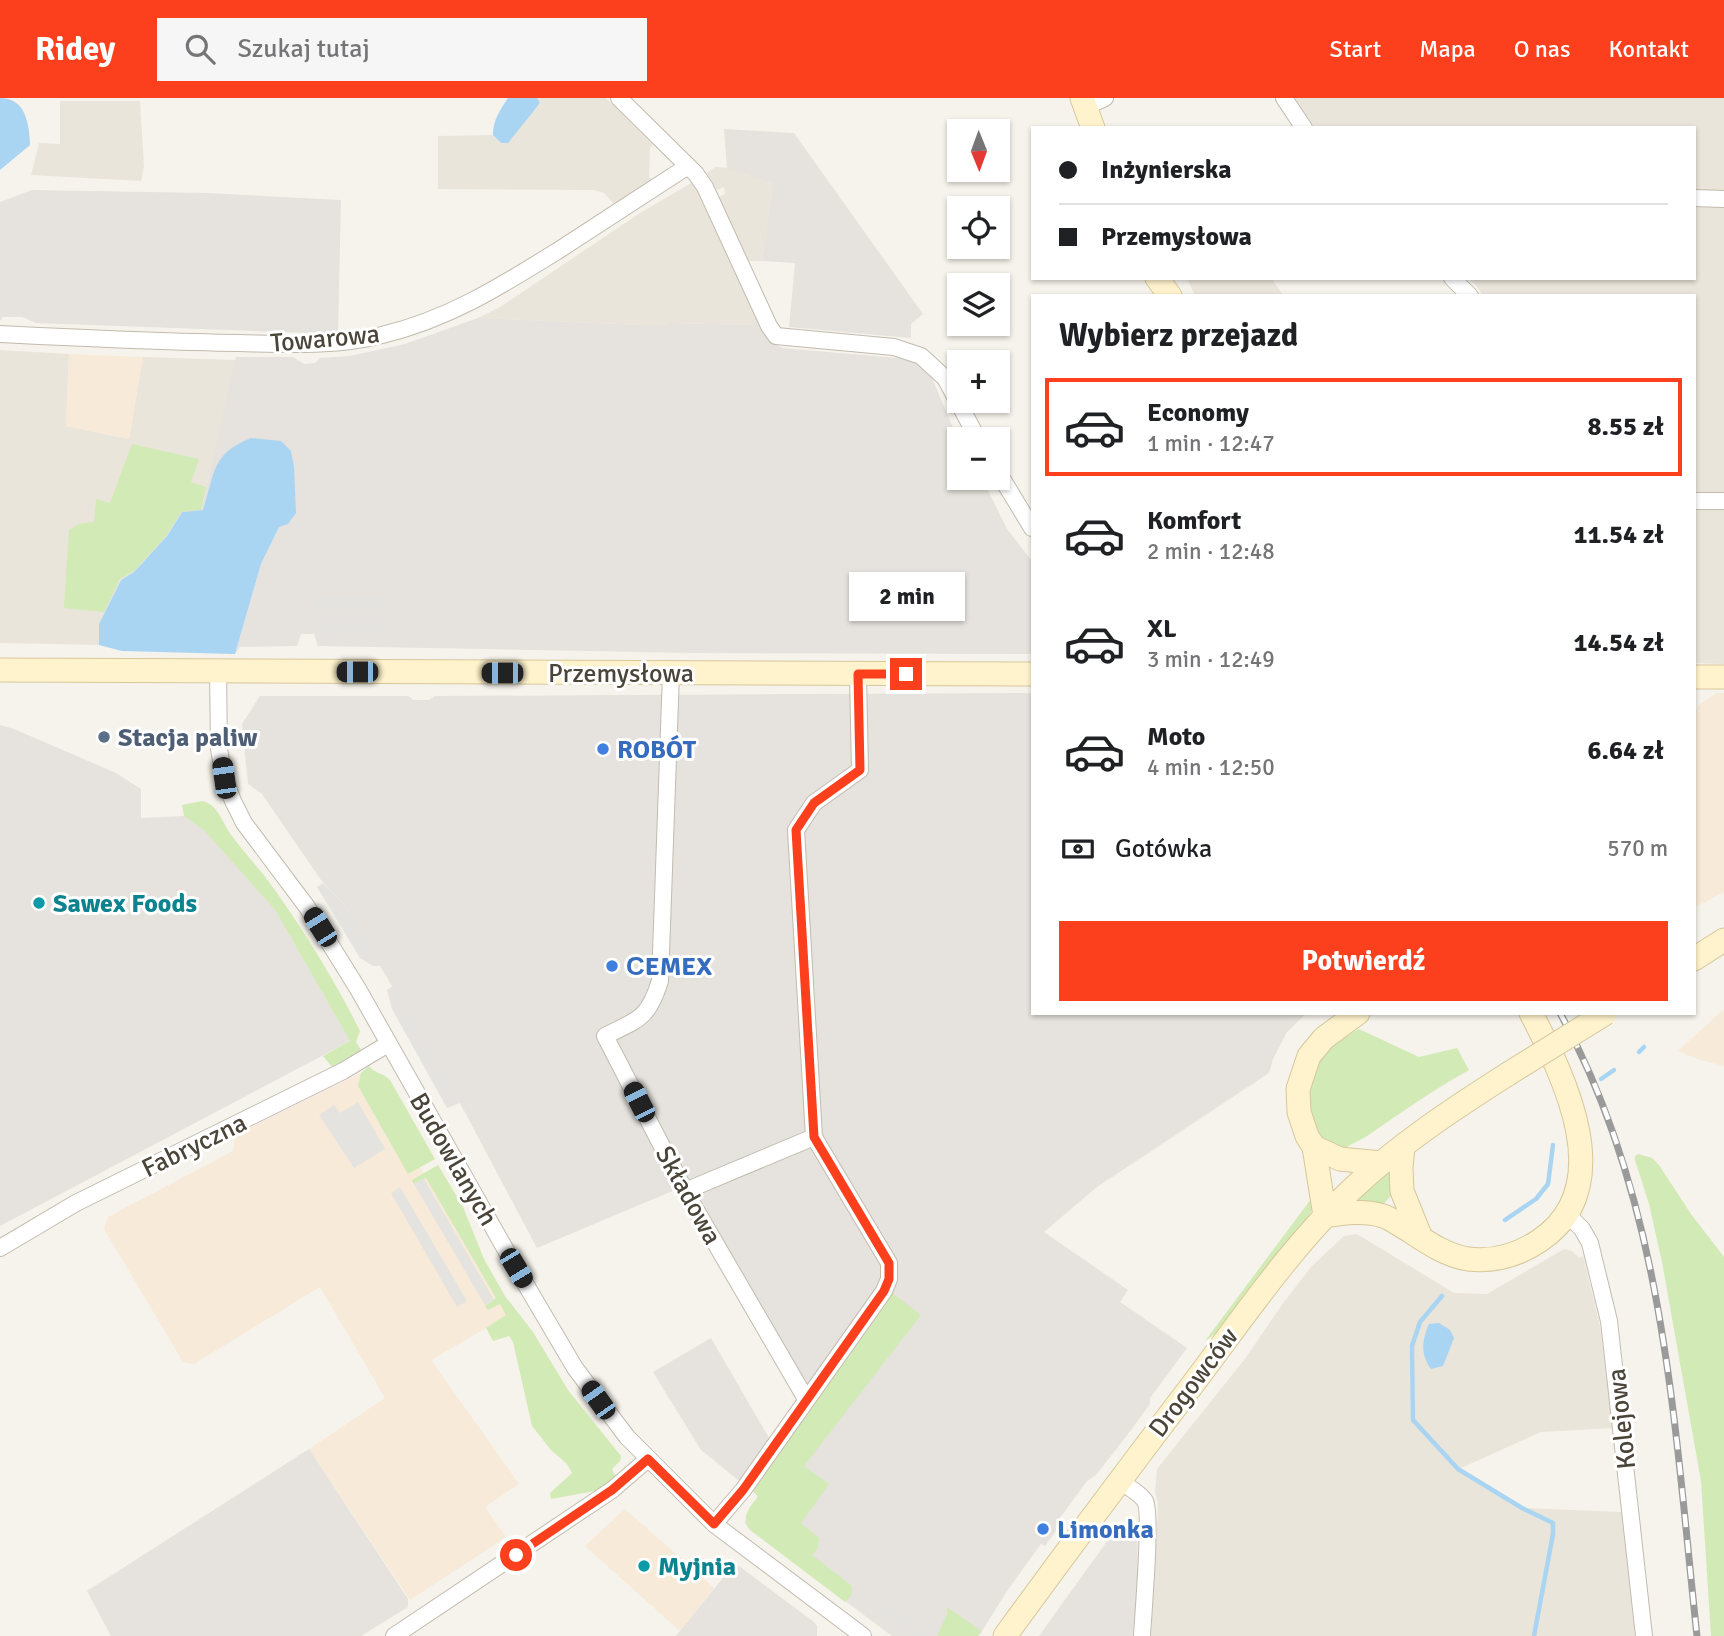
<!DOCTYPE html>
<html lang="pl">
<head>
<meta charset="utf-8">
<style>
	:root { --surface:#fff; --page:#f6f6f6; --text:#202124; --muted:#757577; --line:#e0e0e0; --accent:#fc3f1d }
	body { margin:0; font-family:Signika,sans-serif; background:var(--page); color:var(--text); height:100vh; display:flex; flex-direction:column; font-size:26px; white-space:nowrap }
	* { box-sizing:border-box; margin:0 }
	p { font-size:23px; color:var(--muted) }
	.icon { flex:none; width:38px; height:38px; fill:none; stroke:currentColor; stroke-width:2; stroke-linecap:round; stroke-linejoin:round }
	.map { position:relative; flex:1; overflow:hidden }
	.drawer { position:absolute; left:1031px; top:196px; width:665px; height:721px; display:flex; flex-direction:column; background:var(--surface); border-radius:0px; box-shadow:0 2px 5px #0004 }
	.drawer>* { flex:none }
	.hud { position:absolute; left:1031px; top:28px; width:665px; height:154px; border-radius:0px; box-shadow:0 2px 5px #0004; display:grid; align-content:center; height:154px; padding:0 28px; background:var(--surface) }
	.needle { width:46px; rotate:179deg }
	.fabs { position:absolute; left:947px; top:21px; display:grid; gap:14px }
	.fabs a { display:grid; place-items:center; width:63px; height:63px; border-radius:0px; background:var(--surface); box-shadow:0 2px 5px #0004; font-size:35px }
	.end { position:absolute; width:32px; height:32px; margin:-16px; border:9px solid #fc3f1d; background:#fff; box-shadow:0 0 0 4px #fff }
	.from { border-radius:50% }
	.bubble { position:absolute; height:49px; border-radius:0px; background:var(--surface); box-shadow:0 2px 5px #0004; font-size:23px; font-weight:700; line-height:49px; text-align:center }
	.car { position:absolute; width:21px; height:42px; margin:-21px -10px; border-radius:9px; box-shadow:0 0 5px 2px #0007; background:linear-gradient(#222 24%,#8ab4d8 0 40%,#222 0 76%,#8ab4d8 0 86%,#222 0) }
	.hud b { display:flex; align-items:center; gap:24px; height:66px; font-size:26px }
	.hud b+b { border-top:2px solid var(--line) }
	.hud i { width:18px; height:18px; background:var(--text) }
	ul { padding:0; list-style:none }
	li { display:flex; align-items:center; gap:21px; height:98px; margin:0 14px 10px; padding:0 14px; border:4px solid transparent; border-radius:0px }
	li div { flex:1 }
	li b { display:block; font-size:26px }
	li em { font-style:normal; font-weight:700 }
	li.active { border-color:var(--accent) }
	li>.icon { width:63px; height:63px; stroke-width:1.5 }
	h2 { padding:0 28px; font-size:32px; line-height:84px }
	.pay { display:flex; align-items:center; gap:18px; height:77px; padding:0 28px; font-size:26px }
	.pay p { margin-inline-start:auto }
	.cta { display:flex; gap:14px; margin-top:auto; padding:14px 28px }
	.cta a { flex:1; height:80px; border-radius:0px; background:var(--accent); color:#fff; font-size:28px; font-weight:700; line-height:80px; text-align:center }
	header { display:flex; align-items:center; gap:42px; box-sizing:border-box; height:98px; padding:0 35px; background:var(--accent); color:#fff }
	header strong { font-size:33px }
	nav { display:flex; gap:38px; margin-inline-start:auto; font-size:24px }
	.search { width:490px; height:63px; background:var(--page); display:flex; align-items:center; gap:18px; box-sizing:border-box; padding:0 24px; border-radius:0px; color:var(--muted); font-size:26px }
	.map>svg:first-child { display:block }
</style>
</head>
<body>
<header>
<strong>Ridey</strong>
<div class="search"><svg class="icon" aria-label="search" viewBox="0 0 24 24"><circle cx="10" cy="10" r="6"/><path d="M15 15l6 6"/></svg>Szukaj tutaj</div>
<nav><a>Start</a><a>Mapa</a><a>O nas</a><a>Kontakt</a></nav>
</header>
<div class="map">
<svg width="1724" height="1538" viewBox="0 0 1724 1538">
	<rect width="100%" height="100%" fill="#f6f3ec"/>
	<g fill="#eae5da">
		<path d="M 537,0 L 606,0 L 653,47 L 650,50 L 649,79 L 652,83 L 616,108 L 604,95 L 594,92 L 438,91 L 438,38 L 493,37 L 501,45 L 540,6 Z"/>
		<path d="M 1295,0 L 1724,0 L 1724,566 L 1694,565 L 1694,198 L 1484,198 L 1475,186 L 1467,180 L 1694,180 L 1694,30 L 1315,30 Z"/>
		<path d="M 60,3 L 140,3 L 144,69 L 141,83 L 31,77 L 39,45 L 60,46 Z"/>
		<path d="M 715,69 L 731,70 L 773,85 L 762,163 L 748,163 L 719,99 L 725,96 L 724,89 L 717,92 L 707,75 Z"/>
		<path d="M 693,84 L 758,223 L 756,227 L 669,225 L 667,228 L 478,220 L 500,209 L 640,115 Z"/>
		<path d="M 1187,180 L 1271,180 L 1284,198 L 1195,198 Z"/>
		<path d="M 0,252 L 69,256 L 66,328 L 129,341 L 143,259 L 236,262 L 201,412 L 182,414 L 167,438 L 134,474 L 121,482 L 99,526 L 99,547 L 0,545 Z"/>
		<path d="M 1357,1136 L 1454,1195 L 1487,1196 L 1564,1151 L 1572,1153 L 1579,1160 L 1583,1158 L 1600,1228 L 1613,1330 L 1541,1334 L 1459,1371 L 1524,1410 L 1622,1414 L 1635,1538 L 1151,1538 L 1157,1431 L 1158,1406 L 1155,1394 L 1157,1371 L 1244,1262 L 1284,1204 L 1311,1169 L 1344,1138 Z"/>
	</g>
	<g fill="#f7ead8">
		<path d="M 69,256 L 143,259 L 129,341 L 66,328 Z"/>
		<path d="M 1717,595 L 1724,595 L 1724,794 L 1694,810 L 1694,615 L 1699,607 Z"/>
		<path d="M 1724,911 L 1724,968 L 1700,962 L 1678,953 Z"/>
		<path d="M 361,975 L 358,988 L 392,1048 L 417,1064 L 507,1218 L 431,1262 L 519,1386 L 485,1409 L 506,1439 L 410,1502 L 309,1351 L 385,1300 L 320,1189 L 194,1266 L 183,1264 L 104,1131 L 108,1119 L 233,1053 L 235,1037 Z"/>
		<path d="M 625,1411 L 714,1490 L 680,1533 L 585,1448 Z"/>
	</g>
	<g fill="#e6e2dd">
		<path d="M 724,31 L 794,35 L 923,216 L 911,226 L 911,240 L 789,229 L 795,165 L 762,163 L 773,85 L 727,70 Z"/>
		<path d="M 32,92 L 206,95 L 341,102 L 338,236 L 36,225 L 22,219 L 3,219 L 0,223 L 0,104 Z"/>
		<path d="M 478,220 L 667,228 L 669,225 L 755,227 L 758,223 L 767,241 L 782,250 L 920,262 L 927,268 L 959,344 L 959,380 L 982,380 L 1007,431 L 1032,463 L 1032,556 L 692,555 L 318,548 L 314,536 L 301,536 L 297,548 L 240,549 L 235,556 L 261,466 L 279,429 L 201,412 L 236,259 L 293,259 L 304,266 L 315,265 L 320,260 L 350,258 L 405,246 Z"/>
		<path d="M 1032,595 L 1032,915 L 1307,915 L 1287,934 L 1273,961 L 1269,975 L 1097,1089 L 1044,1134 L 1128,1192 L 1120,1204 L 1187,1250 L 1150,1300 L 1150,1306 L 1128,1336 L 1096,1377 L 1087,1383 L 1057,1424 L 1060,1427 L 1045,1448 L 1041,1446 L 1007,1493 L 979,1538 L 892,1538 L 749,1431 L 745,1425 L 746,1417 L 758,1398 L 701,1352 L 653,1274 L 711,1240 L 773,1347 L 805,1301 L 682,1089 L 537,1150 L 460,1005 L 344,806 L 321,782 L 262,696 L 248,686 L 242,626 L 260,598 L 408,598 L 414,602 L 429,602 L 435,598 Z"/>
		<path d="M 0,627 L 14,631 L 116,675 L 141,691 L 141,720 L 184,718 L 204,731 L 275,812 L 350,943 L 0,1128 Z"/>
		<path d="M 309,1351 L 408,1501 L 408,1509 L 361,1538 L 111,1538 L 87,1493 Z"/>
		<path d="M 1121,1424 L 1137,1433 L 1138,1482 L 1133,1538 L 1039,1538 Z"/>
		<path d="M 735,1465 L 814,1524 L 817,1528 L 817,1538 L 676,1538 Z"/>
	</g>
	<g fill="#d2eab5">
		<path d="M 132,346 L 199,361 L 191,384 L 206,389 L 201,412 L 181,414 L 166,438 L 134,473 L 120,481 L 104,514 L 64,510 L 69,432 L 79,426 L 94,424 L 96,401 L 110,405 Z"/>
		<path d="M 202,703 C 219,707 222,725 232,738 C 243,753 255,766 266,780 C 300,826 331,876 357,927 L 360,933 L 356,944 L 361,952 L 332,969 L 323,958 L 350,943 L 275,812 L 204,732 L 184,718 L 182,707 Z"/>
		<path d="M 1359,931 L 1419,959 L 1457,950 L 1469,972 C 1435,991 1403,1013 1370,1036 C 1361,1043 1350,1045 1342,1053 C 1334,1048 1326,1045 1320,1037 C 1302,1013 1308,973 1328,951 C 1336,942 1349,937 1359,931 Z"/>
		<path d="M 369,968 C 375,976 384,975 390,982 L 435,1061 L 408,1076 L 358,988 L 361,975 Z"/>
		<path d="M 1638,1056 L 1652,1060 L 1659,1067 L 1691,1116 L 1724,1159 L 1724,1538 L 1711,1538 L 1701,1383 L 1662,1164 L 1649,1106 L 1635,1062 L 1635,1058 Z"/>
		<path d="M 438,1067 L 463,1109 L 484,1161 L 505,1198 L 533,1234 L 568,1292 L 621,1358 L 620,1363 L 612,1371 L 616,1380 L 603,1391 L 595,1393 L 551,1401 L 550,1395 L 572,1375 L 567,1366 L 551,1352 L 532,1328 L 513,1244 L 509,1238 L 493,1243 L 486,1230 L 506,1217 L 500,1206 L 488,1212 L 485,1208 L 496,1200 L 426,1080 L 414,1086 L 412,1082 Z"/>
		<path d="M 1395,1068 L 1396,1092 L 1380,1110 L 1353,1103 Z"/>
		<path d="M 1314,1097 L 1314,1106 L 1308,1121 L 1215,1236 L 1205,1243 Z"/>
		<path d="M 891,1194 L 921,1217 L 804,1368 L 829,1386 L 801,1425 L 819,1440 L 818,1450 L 812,1457 L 852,1488 L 852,1497 L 845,1504 L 749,1431 C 742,1418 749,1409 758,1399 L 752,1392 L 871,1227 Z"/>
		<path d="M 947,1509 L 981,1533 L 978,1538 L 937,1538 L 947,1516 Z"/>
	</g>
	<g fill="#e5e3e0">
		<path d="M 315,499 L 384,499 L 383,511 L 315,511 Z"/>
		<path d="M 317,524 L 384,524 L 384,535 L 317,536 Z"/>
		<path d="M 323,785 L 344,806 L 381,868 L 373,868 L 360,860 L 317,789 Z"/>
		<path d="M 393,888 L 460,1005 L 447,1010 L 392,911 L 387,892 Z"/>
		<path d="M 358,1004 L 385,1051 L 354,1070 L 319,1017 L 334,1007 L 340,1015 Z"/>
		<path d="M 424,1081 L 494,1202 L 485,1207 L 414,1086 Z"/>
		<path d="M 400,1089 L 467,1203 L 457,1209 L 391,1095 Z"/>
		<path d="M 880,1501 L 931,1538 L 914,1538 L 877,1512 Z"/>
	</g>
	<g fill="#a9d4f2">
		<path d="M 0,0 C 26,0 29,26 30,47 L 0,72 Z"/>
		<path d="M 508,0 L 537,0 L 540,5 L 508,45 L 501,45 L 493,37 C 493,22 500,12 508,0 Z"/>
		<path d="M 251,340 L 281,343 L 291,353 L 294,369 L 296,415 L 288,426 L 279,429 L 261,466 L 235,556 L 122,553 L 99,547 L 99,526 L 121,482 L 134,474 L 167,438 L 182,414 L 203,412 C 215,375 211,356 251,340 Z"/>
		<path d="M 1439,1225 L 1450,1232 L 1454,1240 L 1443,1268 L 1431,1271 C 1420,1256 1422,1242 1429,1226 Z"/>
	</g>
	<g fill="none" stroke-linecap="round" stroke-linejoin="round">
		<g stroke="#a9d4f2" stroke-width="4.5">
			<path d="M 1639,954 L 1644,949"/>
			<path d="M 1601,981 L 1614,972"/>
			<path d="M 1505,1122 L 1536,1101 L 1548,1086 L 1553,1047"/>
			<path d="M 1442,1198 L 1420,1224 L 1412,1248 L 1413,1322 L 1458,1371 L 1522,1410 L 1553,1425 L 1553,1436 L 1534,1538"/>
		</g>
		<g stroke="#c2bbae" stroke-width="18">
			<g id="street">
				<path d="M 619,0 L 696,76 L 705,89 L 769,228 L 776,238 L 894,249 L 921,258 L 945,280 L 978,341"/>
				<path d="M 1284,0 L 1304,30"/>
				<path d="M 1086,12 L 1094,5 L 1105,0"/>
				<path d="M 1694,100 L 1724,101"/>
				<path d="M 1452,180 L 1470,198"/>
				<path d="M 0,236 C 80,240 160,244 239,245 C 287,246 336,249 382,237 C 449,221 501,188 559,152 C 602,124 645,96 688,68"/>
				<path d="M 998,374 L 1032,430"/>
				<path d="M 1694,403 L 1724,403"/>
				<path d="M 218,573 L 219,651 L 224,680 L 233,703 L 244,725 L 307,809 L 358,891 L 516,1170 L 575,1270 L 627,1339 L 714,1426 L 863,1538"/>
				<path d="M 671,575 L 660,883 C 648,921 639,921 605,938 L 685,1093 L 806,1301"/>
				<path d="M 685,1093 L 814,1039"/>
				<path d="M 1566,1115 L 1582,1131 L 1590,1145 L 1609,1223 L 1644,1538"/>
				<path d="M 0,1150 L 76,1105 L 343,973 L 388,946"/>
				<path d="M 1119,1383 C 1127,1388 1140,1395 1145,1403 C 1152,1415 1143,1518 1142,1538"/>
				<path d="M 714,1426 L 743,1392 L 884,1193 L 889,1181 L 889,1165 L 814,1039 L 796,732 L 814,705 L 860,672 L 858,576"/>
				<path d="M 394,1538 L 612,1392 L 648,1361"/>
			</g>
		</g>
		<g stroke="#d6c79b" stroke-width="25">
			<g id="secondary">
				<path d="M 1082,0 L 1093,30"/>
				<path d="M 1157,180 L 1170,198"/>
				<path d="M 0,572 L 1032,576"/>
				<path d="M 1694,579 L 1724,579"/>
				<path d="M 1694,861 L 1724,842"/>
				<path d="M 1314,1049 L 1340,1061 L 1381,1065"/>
				<path d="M 1403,1049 L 1401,1070 L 1402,1093 L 1421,1140"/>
				<path d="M 1325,1118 C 1344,1115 1364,1112 1383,1118 C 1390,1120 1396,1125 1402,1128 C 1423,1141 1443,1157 1468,1161 C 1494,1164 1518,1157 1539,1143 C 1620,1090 1564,979 1531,915"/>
				<path d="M 1325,1118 L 1314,1049 L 1307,1038 L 1299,1014 L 1298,991 L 1309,958 L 1324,940 L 1358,915"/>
				<path d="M 1005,1538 C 1067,1453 1129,1370 1193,1286 C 1243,1220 1290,1150 1350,1093 C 1398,1047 1453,1011 1508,976"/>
			</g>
		</g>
		<use href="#street" stroke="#fff" stroke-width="16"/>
		<use href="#secondary" stroke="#fff3cd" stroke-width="23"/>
		<g stroke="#9a9a9a" stroke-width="7">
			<path id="rail" d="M 1560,915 C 1665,1106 1674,1326 1697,1538"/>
		</g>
		<use href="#rail" stroke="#fff" stroke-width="4.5" stroke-dasharray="13" stroke-linecap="butt"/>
		<g stroke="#d6c79b" stroke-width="25" stroke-linecap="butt">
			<path id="secondary-bridge" d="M 1508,976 L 1606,915"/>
		</g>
		<use href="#secondary-bridge" stroke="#fff3cd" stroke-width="23"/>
	</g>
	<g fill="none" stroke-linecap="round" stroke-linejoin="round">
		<path stroke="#fc3f1d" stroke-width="9" d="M 516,1457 L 612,1392 L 648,1361 L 714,1426 L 743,1392 L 884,1193 L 889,1181 L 889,1165 L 814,1039 L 796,732 L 814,705 L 860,672 L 858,576 L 906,576"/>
	</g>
	<circle fill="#5c6f8a" stroke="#fff" stroke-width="2.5" cx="104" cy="639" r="7"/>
	<g fill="#3f7fe0" stroke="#fff" stroke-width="2.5">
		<circle cx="603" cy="651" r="7"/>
		<circle cx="612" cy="868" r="7"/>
		<circle cx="1043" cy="1431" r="7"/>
	</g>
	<g fill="#0f9aa8" stroke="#fff" stroke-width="2.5">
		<circle cx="39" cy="805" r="7"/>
		<circle cx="644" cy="1468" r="7"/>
	</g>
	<g text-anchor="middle" stroke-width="6" stroke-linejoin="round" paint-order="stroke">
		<g font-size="26" fill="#4b4439" stroke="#fff">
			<text transform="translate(325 240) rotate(-5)" y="9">Towarowa</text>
			<text x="621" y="584">Przemysłowa</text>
			<text transform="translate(194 1047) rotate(-26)" y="9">Fabryczna</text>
			<text transform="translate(454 1061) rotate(60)" y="9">Budowlanych</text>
			<text transform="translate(689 1097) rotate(61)" y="9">Składowa</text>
			<text transform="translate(1193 1284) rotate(-53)" y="9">Drogowców</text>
			<text transform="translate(1621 1321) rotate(-96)" y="9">Kolejowa</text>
		</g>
		<g font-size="26" font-weight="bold" fill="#4e5e75" stroke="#fff" text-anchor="start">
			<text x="118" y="648">Stacja paliw</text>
		</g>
		<g font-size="26" font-weight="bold" fill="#366cbe" stroke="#fff" text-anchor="start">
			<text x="617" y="660">ROBÓT</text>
			<text x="626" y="877">СEMEX</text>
			<text x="1057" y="1440">Limonka</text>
		</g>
		<g font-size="26" font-weight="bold" fill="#0d838f" stroke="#fff" text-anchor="start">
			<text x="53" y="814">Sawex Foods</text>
			<text x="658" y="1477">Myjnia</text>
		</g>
	</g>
</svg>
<div class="fabs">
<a><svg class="needle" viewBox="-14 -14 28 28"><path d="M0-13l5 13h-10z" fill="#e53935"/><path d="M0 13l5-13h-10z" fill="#757577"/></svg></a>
<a><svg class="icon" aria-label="locate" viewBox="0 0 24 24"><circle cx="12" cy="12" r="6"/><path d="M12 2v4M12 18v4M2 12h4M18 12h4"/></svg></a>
<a><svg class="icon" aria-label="layers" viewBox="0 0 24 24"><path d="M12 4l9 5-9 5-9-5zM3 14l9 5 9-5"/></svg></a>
<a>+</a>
<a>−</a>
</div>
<i class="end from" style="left:516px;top:1457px"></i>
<i class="end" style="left:906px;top:576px"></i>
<div class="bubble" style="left:849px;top:474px;width:116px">2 min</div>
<i class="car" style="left:357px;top:574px;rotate:270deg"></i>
<i class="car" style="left:502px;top:575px;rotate:270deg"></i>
<i class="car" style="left:224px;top:680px;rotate:352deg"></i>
<i class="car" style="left:320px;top:829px;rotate:328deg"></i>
<i class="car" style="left:639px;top:1004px;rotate:333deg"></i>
<i class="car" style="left:516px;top:1170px;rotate:149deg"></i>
<i class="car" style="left:598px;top:1302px;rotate:325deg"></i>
<div class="hud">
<b><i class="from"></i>Inżynierska</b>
<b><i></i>Przemysłowa</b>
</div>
<section class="drawer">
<h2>Wybierz przejazd</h2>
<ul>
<li class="active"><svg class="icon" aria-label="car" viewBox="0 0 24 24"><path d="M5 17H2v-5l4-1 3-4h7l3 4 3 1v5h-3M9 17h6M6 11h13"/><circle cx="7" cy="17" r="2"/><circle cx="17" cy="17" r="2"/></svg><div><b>Economy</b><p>1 min · 12:47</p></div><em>8.55 zł</em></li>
<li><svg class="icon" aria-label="car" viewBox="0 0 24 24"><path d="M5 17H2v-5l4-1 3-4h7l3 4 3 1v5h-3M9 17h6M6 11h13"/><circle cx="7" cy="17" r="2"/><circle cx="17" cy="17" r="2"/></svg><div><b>Komfort</b><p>2 min · 12:48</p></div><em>11.54 zł</em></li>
<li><svg class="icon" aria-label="car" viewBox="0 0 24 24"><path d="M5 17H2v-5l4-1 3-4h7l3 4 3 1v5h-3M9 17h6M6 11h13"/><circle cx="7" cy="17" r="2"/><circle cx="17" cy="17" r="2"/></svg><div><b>XL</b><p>3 min · 12:49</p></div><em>14.54 zł</em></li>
<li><svg class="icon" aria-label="car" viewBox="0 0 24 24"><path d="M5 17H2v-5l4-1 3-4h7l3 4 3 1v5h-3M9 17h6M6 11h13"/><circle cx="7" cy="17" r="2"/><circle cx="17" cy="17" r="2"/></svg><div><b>Moto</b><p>4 min · 12:50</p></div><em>6.64 zł</em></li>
</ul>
<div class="pay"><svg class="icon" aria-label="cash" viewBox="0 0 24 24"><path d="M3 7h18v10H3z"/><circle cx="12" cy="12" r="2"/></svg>Gotówka<p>570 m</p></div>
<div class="cta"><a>Potwierdź</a></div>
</section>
</div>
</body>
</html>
